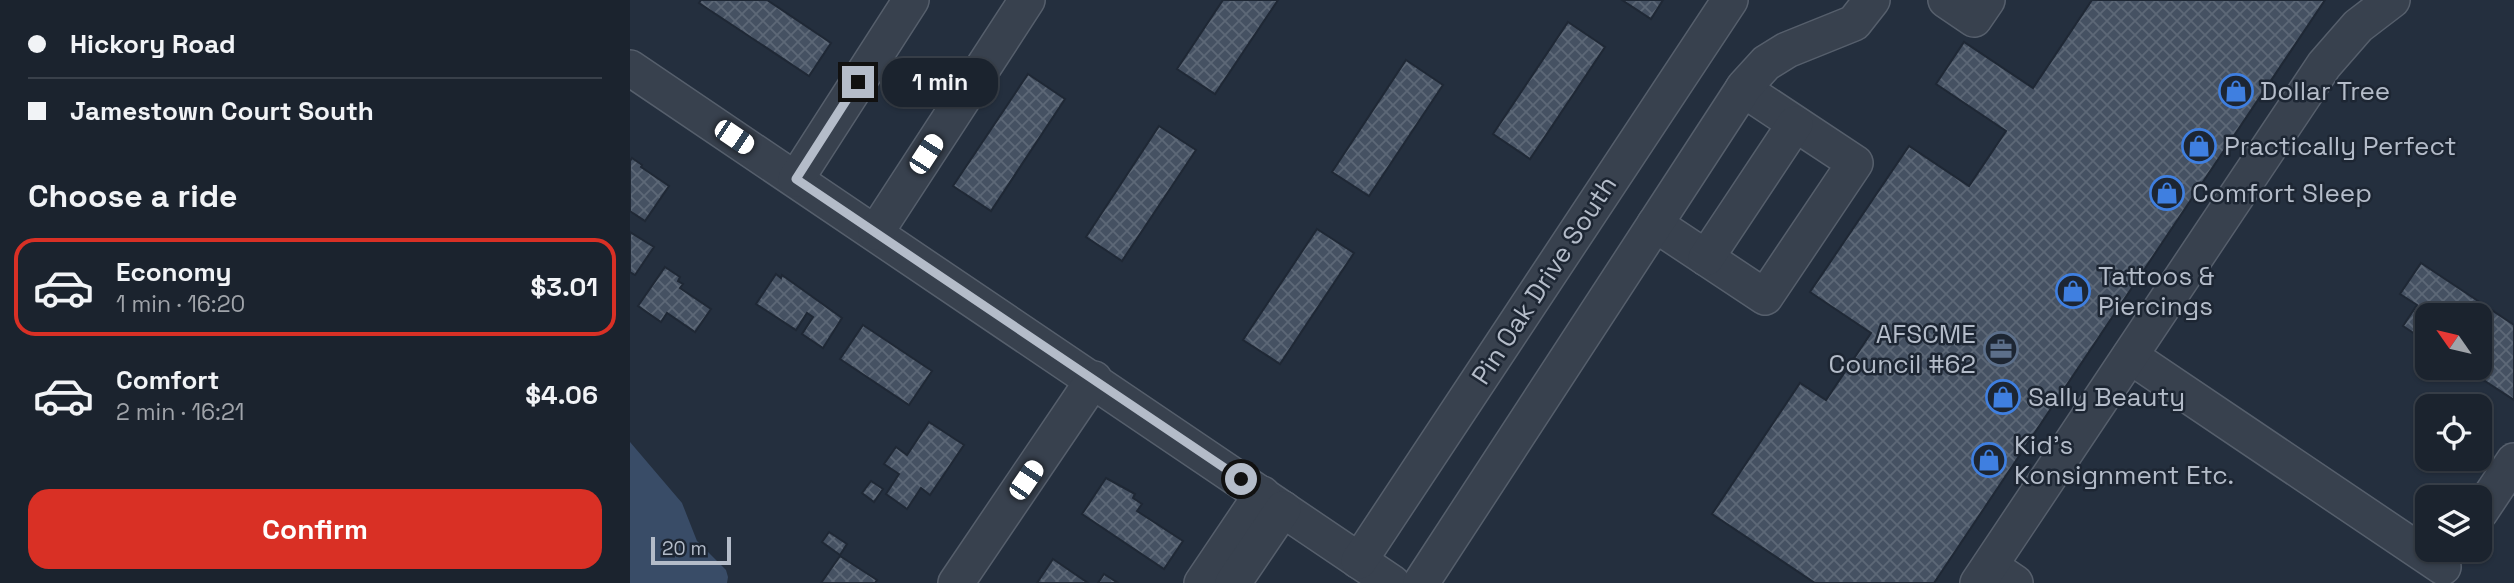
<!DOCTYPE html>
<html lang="en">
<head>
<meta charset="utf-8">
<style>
	:root { --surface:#1b232e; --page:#282f3a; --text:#f1f3f6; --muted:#a0a4aa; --line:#39404a; --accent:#d93025 }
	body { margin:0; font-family:"Space Grotesk",sans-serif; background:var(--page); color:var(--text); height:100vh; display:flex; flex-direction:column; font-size:26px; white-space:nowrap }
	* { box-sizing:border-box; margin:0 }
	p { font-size:23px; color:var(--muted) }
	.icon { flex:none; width:38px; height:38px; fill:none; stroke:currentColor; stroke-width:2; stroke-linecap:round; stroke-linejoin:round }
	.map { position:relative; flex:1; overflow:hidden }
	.sheet { display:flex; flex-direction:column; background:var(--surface); width:630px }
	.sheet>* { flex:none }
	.banner { display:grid; align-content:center; height:154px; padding:0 28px; background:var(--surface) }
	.needle { width:46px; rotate:304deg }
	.tools { position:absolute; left:1785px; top:303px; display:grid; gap:14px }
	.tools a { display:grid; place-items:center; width:77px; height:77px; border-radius:14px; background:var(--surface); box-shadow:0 2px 5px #0004,0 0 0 2px var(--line); font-size:35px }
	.scale { position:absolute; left:21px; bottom:18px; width:80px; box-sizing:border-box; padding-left:7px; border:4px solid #b4bcc9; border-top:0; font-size:19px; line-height:24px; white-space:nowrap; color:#b4bcc9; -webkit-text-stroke:5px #1d2633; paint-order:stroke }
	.end { position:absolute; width:32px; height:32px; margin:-16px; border:9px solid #b4bcc9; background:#111; box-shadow:0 0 0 4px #111 }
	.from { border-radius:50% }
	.bubble { position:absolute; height:49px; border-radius:21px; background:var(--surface); box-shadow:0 2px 5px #0004,0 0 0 2px var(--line); font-size:23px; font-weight:700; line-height:49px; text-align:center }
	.car { position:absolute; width:21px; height:42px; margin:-21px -10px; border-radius:9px; box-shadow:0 0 5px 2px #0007; background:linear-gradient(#fff 24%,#345 0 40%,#fff 0 76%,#345 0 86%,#fff 0) }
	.banner b { display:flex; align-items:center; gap:24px; height:66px; font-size:26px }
	.banner b+b { border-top:2px solid var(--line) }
	.banner i { width:18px; height:18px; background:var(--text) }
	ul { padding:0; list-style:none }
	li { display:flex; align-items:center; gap:21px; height:98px; margin:0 14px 10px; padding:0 14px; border:4px solid transparent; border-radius:21px }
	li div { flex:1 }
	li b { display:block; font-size:26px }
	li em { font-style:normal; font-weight:700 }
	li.current { border-color:var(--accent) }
	li>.icon { width:63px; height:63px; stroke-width:1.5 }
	h2 { padding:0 28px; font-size:32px; line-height:84px }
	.cta { display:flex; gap:14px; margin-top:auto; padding:14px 28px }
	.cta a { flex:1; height:80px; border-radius:21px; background:var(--accent); color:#fff; font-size:28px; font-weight:700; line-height:80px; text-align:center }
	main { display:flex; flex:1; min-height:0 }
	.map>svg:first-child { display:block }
</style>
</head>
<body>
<main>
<section class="sheet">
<div class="banner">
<b><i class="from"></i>Hickory Road</b>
<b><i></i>Jamestown Court South</b>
</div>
<h2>Choose a ride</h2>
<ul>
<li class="current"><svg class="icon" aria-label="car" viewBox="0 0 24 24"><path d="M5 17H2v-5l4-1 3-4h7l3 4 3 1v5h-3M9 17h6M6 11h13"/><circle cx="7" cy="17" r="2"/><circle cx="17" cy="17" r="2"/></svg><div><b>Economy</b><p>1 min · 16:20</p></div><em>$3.01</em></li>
<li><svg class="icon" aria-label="car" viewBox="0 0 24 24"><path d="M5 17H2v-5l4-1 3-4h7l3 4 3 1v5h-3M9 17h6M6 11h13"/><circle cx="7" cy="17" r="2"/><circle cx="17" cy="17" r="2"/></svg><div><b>Comfort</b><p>2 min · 16:21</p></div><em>$4.06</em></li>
</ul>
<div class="cta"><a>Confirm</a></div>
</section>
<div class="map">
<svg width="1884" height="583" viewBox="0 0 1884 583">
	<defs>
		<pattern id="building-cross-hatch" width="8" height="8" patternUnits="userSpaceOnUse" patternTransform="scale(1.75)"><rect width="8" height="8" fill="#455162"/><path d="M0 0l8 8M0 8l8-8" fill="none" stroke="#5d6877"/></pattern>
	</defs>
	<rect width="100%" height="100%" fill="#242f3e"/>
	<path fill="#394c67" d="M 0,442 L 52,503 L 67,541 L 96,570 L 98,577 L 97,583 L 0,583 Z"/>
	<g fill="url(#building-cross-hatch)" stroke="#1f2835" stroke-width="2">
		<path d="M 71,0 L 137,0 L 201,43 L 179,76 L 69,3 Z"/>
		<path d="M 593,0 L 648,0 L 585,94 L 547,69 Z"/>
		<path d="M 992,0 L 1033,0 L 1021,19 Z"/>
		<path d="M 1462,0 L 1695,0 L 1304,583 L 1185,583 L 1082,514 L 1170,383 L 1196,400 L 1241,333 L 1180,292 L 1279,146 L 1339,186 L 1376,131 L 1306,84 L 1334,42 L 1403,88 Z"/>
		<path d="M 938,22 L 975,47 L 900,159 L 863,134 Z"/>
		<path d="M 776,60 L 813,85 L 739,196 L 702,172 Z"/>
		<path d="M 398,74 L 435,99 L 361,211 L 323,186 Z"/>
		<path d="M 529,126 L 566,150 L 492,261 L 456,237 Z"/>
		<path d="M 2,158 L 12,165 L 11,167 L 39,186 L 15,221 L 0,211 L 0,161 Z"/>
		<path d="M 687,229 L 724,253 L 650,364 L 613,340 Z"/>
		<path d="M 0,232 L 24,247 L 5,275 L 0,272 Z"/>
		<path d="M 1791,263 L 1884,325 L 1884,400 L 1835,368 L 1850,368 L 1850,315 L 1797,315 L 1797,342 L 1773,326 L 1787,305 L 1770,294 Z"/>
		<path d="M 35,267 L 50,277 L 48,281 L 53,284 L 50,288 L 81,309 L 65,332 L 37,313 L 31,322 L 8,306 Z"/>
		<path d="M 146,274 L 151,278 L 152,275 L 212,318 L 193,348 L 172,334 L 183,317 L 177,313 L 166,330 L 126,304 Z"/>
		<path d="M 233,325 L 302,371 L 279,405 L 210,359 Z"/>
		<path d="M 299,422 L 334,445 L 300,495 L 291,488 L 277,509 L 256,494 L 269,474 L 254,464 L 266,447 L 277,455 Z"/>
		<path d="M 476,478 L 505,494 L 503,498 L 512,504 L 507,511 L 553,541 L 534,569 L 452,514 Z"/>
		<path d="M 241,481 L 253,489 L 244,502 L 232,493 Z"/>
		<path d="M 199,532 L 217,544 L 210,555 L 192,542 Z"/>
		<path d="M 210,556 L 247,580 L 245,583 L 191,583 Z"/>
		<path d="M 423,559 L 458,583 L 407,583 Z"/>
		<path d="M 474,574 L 488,583 L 468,583 Z"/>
	</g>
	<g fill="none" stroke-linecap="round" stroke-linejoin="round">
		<g stroke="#565f6c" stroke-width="38">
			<g id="minor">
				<path d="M 1316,0 L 1344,19 L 1357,0"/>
				<path d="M 0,68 L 762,583"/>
				<path d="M 166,179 L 281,0"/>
				<path d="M 1025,224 L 1135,297 L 1225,163 L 1113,89"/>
				<path d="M 246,232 L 397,0"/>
				<path d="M 1076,258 L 1165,124"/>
				<path d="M 1500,356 L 1813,567"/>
				<path d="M 1850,512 L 1884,461"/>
				<path d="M 729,561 L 1100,0"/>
				<path d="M 1360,566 L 1385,583"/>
				<path d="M 326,583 L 464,379"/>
				<path d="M 572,583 L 632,494"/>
				<path d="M 603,583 L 653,509"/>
				<path d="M 791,583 L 1115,86 L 1136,63 L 1157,50 L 1224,23 L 1242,0"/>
				<path d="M 1348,583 L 1694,65 L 1728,26 L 1762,0"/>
			</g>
		</g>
		<use href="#minor" stroke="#38414e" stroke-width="35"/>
	</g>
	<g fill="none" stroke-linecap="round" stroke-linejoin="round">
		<path stroke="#b4bcc9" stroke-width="9" d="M 228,82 L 166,179 L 611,479"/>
	</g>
	<defs>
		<g id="shop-ring" transform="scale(1.75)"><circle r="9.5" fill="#1d2633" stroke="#3f7fe0" stroke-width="1.5"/><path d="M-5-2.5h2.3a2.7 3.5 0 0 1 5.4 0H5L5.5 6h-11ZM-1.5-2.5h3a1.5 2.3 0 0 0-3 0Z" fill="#3f7fe0"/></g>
		<g id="office-ring" transform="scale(1.75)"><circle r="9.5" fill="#1d2633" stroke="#5c6f8a" stroke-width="1.5"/><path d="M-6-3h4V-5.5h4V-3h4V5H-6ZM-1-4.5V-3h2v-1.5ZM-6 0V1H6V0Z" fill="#5c6f8a"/></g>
	</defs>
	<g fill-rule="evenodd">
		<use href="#shop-ring" x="1606" y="91"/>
		<use href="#shop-ring" x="1569" y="146"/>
		<use href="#shop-ring" x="1537" y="193"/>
		<use href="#shop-ring" x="1443" y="291"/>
		<use href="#office-ring" x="1371" y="349"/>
		<use href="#shop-ring" x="1373" y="397"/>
		<use href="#shop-ring" x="1359" y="460"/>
	</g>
	<g text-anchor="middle" stroke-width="5" stroke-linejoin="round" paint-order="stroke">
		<g font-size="26" fill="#b4bcc9" stroke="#1d2633" text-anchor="start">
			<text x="1630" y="100">Dollar Tree</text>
			<text x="1594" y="155">Practically Perfect</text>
			<text x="1562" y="202">Comfort Sleep</text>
			<text x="1468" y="285">Tattoos &amp;<tspan x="1468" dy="30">Piercings</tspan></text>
			<text x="1346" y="343" text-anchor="end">AFSCME<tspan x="1346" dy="30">Council #62</tspan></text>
			<text x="1398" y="406">Sally Beauty</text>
			<text x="1384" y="454">Kid's<tspan x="1384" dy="30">Konsignment Etc.</tspan></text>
		</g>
		<g font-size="26" fill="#b4bcc9" stroke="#1d2633">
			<text transform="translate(914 280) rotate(-57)" y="9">Pin Oak Drive South</text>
		</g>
	</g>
</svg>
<div class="tools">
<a><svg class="needle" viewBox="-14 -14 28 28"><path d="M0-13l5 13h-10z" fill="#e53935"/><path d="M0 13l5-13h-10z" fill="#a0a4aa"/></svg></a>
<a><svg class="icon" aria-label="locate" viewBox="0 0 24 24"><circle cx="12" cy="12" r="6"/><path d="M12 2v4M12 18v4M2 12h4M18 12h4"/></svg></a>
<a><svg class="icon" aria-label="layers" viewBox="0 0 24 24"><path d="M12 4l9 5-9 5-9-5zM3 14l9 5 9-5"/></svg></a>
</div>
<div class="scale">20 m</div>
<i class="end from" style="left:611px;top:479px"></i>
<i class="end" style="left:228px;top:82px"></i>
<div class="bubble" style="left:252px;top:58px;width:116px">1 min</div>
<i class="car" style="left:104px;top:137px;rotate:124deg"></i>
<i class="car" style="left:296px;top:154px;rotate:33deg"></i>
<i class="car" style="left:396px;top:480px;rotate:34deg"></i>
</div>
</main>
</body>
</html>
